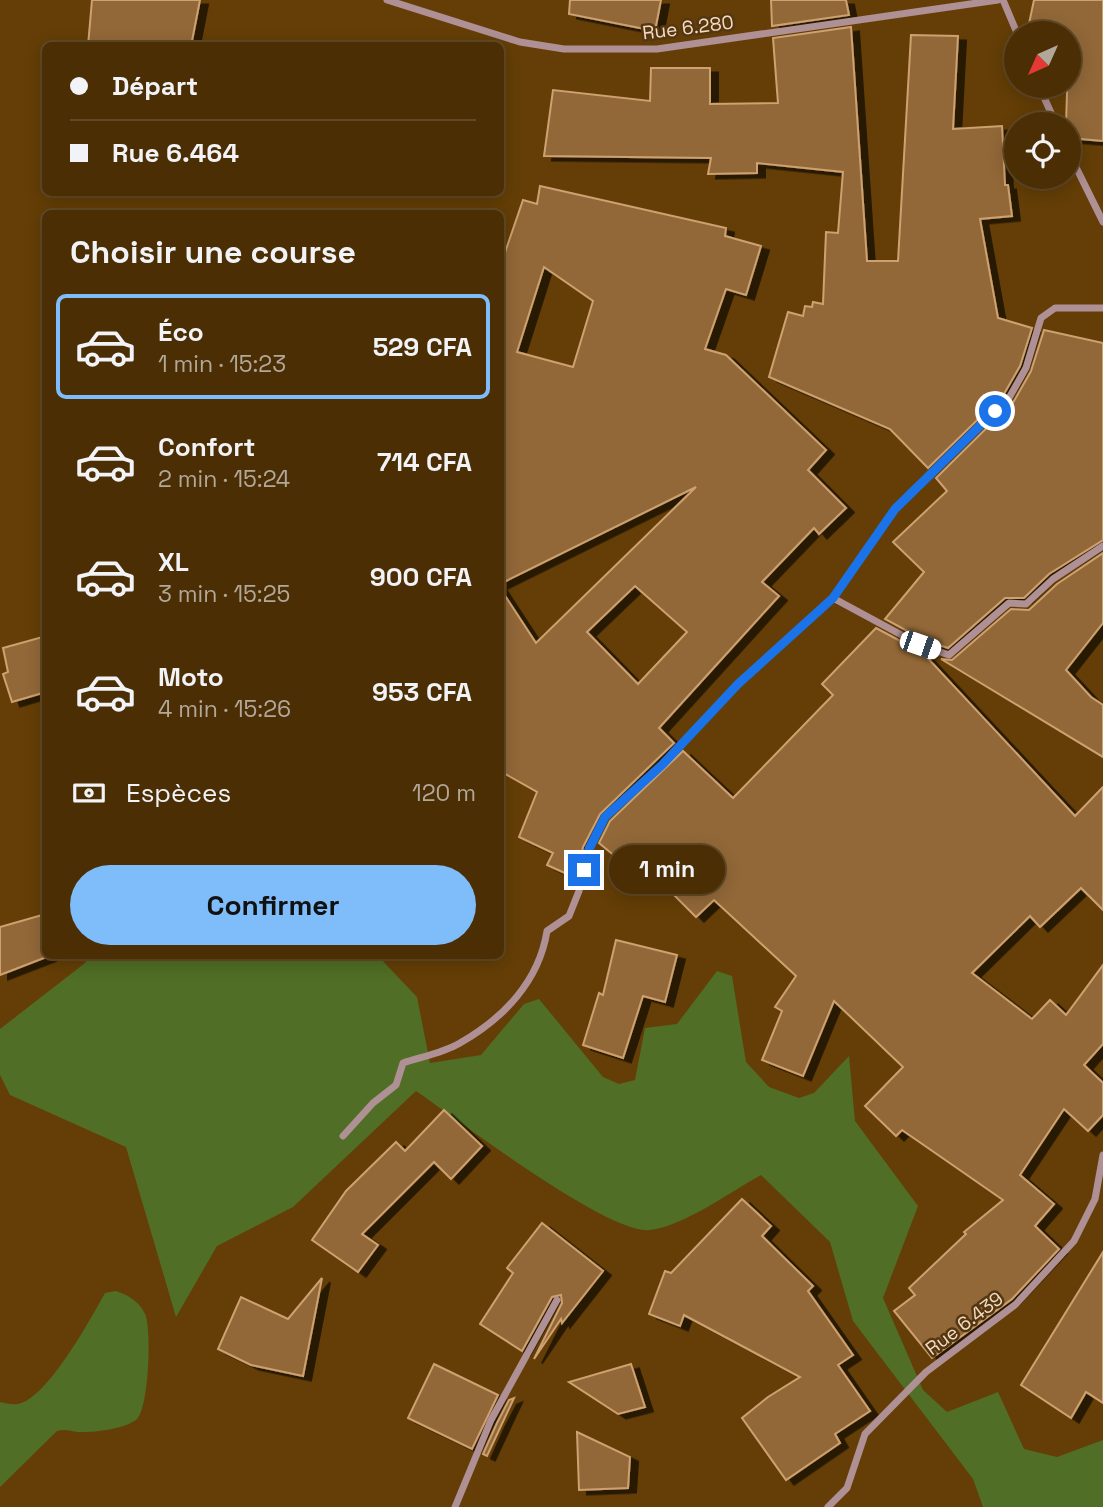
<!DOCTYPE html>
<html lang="fr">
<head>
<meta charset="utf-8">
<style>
	:root { --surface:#4b2e04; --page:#553a13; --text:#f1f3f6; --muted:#b2a89a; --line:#624a26; --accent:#7fbdfa }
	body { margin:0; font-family:"Space Grotesk",sans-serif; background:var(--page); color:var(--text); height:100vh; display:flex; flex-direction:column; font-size:26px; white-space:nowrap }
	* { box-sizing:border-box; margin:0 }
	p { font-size:23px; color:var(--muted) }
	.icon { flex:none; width:38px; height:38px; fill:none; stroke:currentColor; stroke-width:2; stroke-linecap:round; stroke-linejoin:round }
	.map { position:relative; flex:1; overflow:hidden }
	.sheet { position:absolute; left:42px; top:210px; width:462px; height:749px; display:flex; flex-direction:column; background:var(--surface); border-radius:10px; box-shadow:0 4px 18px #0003,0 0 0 2px var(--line) }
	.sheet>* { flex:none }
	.top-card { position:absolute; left:42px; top:42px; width:462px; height:154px; border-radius:10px; box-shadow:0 4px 18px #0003,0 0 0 2px var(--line); display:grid; align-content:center; height:154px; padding:0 28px; background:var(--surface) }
	.needle { width:46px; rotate:225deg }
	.controls { position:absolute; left:1004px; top:21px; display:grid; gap:14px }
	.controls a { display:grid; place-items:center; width:77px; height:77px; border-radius:50%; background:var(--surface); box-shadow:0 4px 18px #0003,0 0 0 2px var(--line); font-size:35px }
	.end { position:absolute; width:32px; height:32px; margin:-16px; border:9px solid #1a73e8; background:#fff; box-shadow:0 0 0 4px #fff }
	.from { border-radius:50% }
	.bubble { position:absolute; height:49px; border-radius:24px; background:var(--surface); box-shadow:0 4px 18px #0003,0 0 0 2px var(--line); font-size:23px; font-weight:800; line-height:49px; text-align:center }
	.car { position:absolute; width:21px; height:42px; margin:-21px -10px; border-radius:9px; box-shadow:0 0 5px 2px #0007; background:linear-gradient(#fff 24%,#345 0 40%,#fff 0 76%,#345 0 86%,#fff 0) }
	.top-card b { display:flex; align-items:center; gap:24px; height:66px; font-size:26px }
	.top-card b+b { border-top:2px solid var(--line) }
	.top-card i { width:18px; height:18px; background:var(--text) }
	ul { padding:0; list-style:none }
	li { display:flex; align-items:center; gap:21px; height:105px; margin:0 14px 10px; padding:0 14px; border:4px solid transparent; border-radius:10px }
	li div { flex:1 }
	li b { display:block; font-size:26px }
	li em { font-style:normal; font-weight:800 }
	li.current { border-color:var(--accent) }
	li>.icon { width:63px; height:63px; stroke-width:1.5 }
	h2 { padding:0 28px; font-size:32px; line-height:84px }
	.pay { display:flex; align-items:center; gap:18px; height:77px; padding:0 28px; font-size:26px }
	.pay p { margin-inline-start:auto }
	.button { display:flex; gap:14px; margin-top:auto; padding:14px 28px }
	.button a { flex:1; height:80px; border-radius:42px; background:var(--accent); color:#111; font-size:28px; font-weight:800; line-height:80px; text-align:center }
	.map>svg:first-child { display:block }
</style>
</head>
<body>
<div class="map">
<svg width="1103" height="1507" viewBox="0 0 1103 1507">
	<defs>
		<filter id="shadow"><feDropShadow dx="8" dy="4.5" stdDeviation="0" flood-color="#0009"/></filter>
	</defs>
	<rect width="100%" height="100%" fill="#643e06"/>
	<g fill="#506e25">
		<path d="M 89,956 L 378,956 L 417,997 L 430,1063 L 481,1055 L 524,1004 L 539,999 L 603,1077 L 619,1084 L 635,1080 L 645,1028 L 677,1024 L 717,971 L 732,976 L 746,1062 L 769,1087 L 799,1098 L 814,1093 L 849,1056 L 855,1121 L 918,1206 L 883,1298 L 923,1390 L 947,1412 L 998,1392 L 1024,1449 L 1057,1457 L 1103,1440 L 1103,1507 L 983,1507 L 973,1479 L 853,1321 L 830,1242 L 761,1175 C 730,1192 684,1226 650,1230 C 608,1235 457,1119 416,1091 L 293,1207 L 217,1246 L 176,1317 L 126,1147 L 10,1095 L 0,1075 L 0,1029 L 85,963 Z"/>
		<path d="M 116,1291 C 128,1295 140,1302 145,1314 C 152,1329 149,1411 136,1420 C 123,1429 97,1432 83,1432 C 73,1433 67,1428 57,1431 L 0,1487 L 0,1402 C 5,1403 12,1405 17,1404 C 46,1401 91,1318 105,1293 Z"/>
	</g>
	<g fill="#926838" stroke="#cea170" stroke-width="2" fill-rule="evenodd" filter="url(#shadow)">
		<path d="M 92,0 L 200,0 L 191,46 L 88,46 Z"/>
		<path d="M 570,0 L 661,0 L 655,31 L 569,14 Z"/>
		<path d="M 771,0 L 846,0 L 849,15 L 772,26 Z"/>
		<path d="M 1034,0 L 1103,0 L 1103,141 L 1069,138 L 1069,124 L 1066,124 L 1069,33 L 1027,33 Z"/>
		<path d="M 851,27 L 867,261 L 898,261 L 911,35 L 958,36 L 953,129 L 1002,126 L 1005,185 L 1008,185 L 1012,216 L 980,219 L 998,318 L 1032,328 L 1020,366 L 1004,394 L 928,468 L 890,429 L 769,377 L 788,312 L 803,316 L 805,306 L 812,307 L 813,302 L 823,304 L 826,232 L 838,233 L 843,172 L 757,163 L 757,173 L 708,174 L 711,158 L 544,156 L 553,90 L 650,101 L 651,68 L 710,68 L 710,104 L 778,103 L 773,38 Z"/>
		<path d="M 540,186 L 726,228 L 725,236 L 761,246 L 746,295 L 726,289 L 705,349 L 726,355 L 826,450 L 808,470 L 846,508 L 819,534 L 814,528 L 762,582 L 779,596 L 659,728 L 674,743 L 600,814 L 583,847 L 576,878 L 547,865 L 553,853 L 519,837 L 537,792 L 500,771 L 500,588 L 536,643 L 696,487 L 500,584 L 500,267 L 523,200 L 537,204 ZM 544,267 L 593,301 L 573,367 L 517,352 ZM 635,586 L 687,632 L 638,684 L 587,632 Z"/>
		<path d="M 1044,330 L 1103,343 L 1103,540 L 1049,574 L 1024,598 L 1005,598 L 948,648 L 922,639 L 885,619 L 924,572 L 893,542 L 947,491 L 936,478 L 1014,401 L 1031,371 Z"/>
		<path d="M 1103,553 L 1103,623 L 1066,670 L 1091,697 L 1103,705 L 1103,757 L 941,659 L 952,660 L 1011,609 L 1029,610 L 1057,584 Z"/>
		<path d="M 876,628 L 923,653 L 1075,816 L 1103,787 L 1103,910 L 1081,888 L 1040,927 L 1030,916 L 972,973 L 1032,1019 L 1050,1000 L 1066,1015 L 1103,965 L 1103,1044 L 1084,1065 L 1103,1083 L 1103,1115 L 1088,1131 L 1064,1109 L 1020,1175 L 1054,1204 L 1035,1226 L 1059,1249 L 1012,1299 L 932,1358 L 894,1311 L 915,1295 L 909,1288 L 966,1234 L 964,1232 L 1003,1200 L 902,1130 L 896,1136 L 865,1106 L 903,1067 L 834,1001 L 803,1076 L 762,1060 L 782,1011 L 775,1007 L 796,976 L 714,900 L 696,917 L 659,880 L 652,887 L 599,843 L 610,821 L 683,751 L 733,798 L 833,695 L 822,684 Z"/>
		<path d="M 46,636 L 46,692 L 12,702 L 3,674 L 8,672 L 3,648 Z"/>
		<path d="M 42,915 L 46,956 L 49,956 L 0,975 L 0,927 Z"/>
		<path d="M 616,940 L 677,955 L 665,1002 L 643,996 L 623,1058 L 583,1045 L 599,993 L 603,995 Z"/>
		<path d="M 444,1110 L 482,1146 L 451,1179 L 434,1162 L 362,1234 L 378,1245 L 358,1272 L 312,1240 L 346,1191 L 396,1142 L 405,1151 Z"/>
		<path d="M 742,1199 L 771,1226 L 762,1236 L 813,1286 L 808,1291 L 853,1355 L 838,1365 L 870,1411 L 835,1434 L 840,1443 L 786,1480 L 742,1418 L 768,1397 L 800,1377 L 684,1315 L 680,1326 L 649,1314 L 665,1271 L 671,1273 Z"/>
		<path d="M 542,1223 L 603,1271 L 562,1323 L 561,1319 L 534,1359 L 562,1303 L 561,1295 L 552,1297 L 522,1351 L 480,1324 L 513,1273 L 507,1268 Z"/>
		<path d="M 1103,1252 L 1103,1403 L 1086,1392 L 1071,1418 L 1021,1385 Z"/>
		<path d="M 322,1278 L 303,1376 L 251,1365 L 218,1349 L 241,1297 L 288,1319 Z"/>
		<path d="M 434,1364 L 498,1395 L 472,1449 L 408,1418 Z"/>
		<path d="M 631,1364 L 645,1407 L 618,1414 L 569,1382 Z"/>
		<path d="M 514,1398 L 487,1456 L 483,1454 L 497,1423 L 509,1400 Z"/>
		<path d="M 577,1432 L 630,1457 L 628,1488 L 579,1490 Z"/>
	</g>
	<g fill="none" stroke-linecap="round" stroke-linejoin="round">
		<g stroke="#af9094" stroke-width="7">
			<path d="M 387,0 L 520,42 L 564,49 L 657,49 L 998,0"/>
			<path d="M 1003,0 L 1017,33"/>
			<path d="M 1039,86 L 1056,124"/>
			<path d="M 1069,153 L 1103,222"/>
			<path d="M 833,598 L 895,509 L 1009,398 L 1026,368 L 1041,318 L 1055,308 L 1103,308"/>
			<path d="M 343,1136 L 373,1103 L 396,1085 L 403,1063 C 421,1057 443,1053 460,1043 C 504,1018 539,981 547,931 L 569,916 L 579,891 L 589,849 L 605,817 L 662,765 L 738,684 L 833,598 L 920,645 L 949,655 L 1009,603 L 1026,604 L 1053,579 L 1103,546"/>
			<path d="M 455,1507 L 491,1420 L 557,1300"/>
			<path d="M 828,1507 L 847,1488 L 865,1434 L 926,1372 L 1016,1304 L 1074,1241 L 1095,1199 L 1103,1155"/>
		</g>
	</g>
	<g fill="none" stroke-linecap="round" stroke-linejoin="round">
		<path stroke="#1a73e8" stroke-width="9" d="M 584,870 L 589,849 L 605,817 L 662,765 L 738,684 L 833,598 L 895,509 L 995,411"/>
	</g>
	<g text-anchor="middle" stroke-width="5" stroke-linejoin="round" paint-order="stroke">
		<g font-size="19" fill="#f3dcc3" stroke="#543610">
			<text transform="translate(688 27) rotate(-7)" y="7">Rue 6.280</text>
			<text transform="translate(964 1323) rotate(-37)" y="7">Rue 6.439</text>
		</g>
	</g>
</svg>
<div class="controls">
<a><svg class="needle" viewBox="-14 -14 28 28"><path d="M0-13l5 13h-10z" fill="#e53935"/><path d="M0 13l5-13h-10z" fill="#b2a89a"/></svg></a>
<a><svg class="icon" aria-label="locate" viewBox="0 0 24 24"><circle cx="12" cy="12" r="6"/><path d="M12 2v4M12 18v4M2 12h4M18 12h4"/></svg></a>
</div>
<i class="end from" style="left:995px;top:411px"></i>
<i class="end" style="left:584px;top:870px"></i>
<div class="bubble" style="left:609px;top:845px;width:116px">1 min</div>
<i class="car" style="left:920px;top:645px;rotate:109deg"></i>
<div class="top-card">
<b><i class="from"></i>Départ</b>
<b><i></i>Rue 6.464</b>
</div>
<section class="sheet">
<h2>Choisir une course</h2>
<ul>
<li class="current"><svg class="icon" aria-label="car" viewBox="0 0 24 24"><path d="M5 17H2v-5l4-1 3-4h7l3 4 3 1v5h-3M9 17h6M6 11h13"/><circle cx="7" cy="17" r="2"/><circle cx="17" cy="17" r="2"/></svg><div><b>Éco</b><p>1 min · 15:23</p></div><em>529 CFA</em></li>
<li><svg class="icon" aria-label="car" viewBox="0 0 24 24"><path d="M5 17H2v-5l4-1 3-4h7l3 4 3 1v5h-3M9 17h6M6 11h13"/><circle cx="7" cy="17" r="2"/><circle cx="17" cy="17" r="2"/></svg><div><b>Confort</b><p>2 min · 15:24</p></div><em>714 CFA</em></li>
<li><svg class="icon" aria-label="car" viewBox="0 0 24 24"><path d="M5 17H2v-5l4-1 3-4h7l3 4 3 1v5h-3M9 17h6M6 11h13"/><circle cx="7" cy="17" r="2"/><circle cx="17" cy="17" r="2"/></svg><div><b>XL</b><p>3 min · 15:25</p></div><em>900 CFA</em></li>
<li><svg class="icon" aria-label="car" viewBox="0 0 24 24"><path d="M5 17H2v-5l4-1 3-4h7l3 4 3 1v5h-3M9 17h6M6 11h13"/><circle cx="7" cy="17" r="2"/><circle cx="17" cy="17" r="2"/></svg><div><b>Moto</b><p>4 min · 15:26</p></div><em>953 CFA</em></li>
</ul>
<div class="pay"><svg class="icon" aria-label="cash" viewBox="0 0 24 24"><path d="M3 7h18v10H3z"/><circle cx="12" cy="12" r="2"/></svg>Espèces<p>120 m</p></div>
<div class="button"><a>Confirmer</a></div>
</section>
</div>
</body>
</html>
